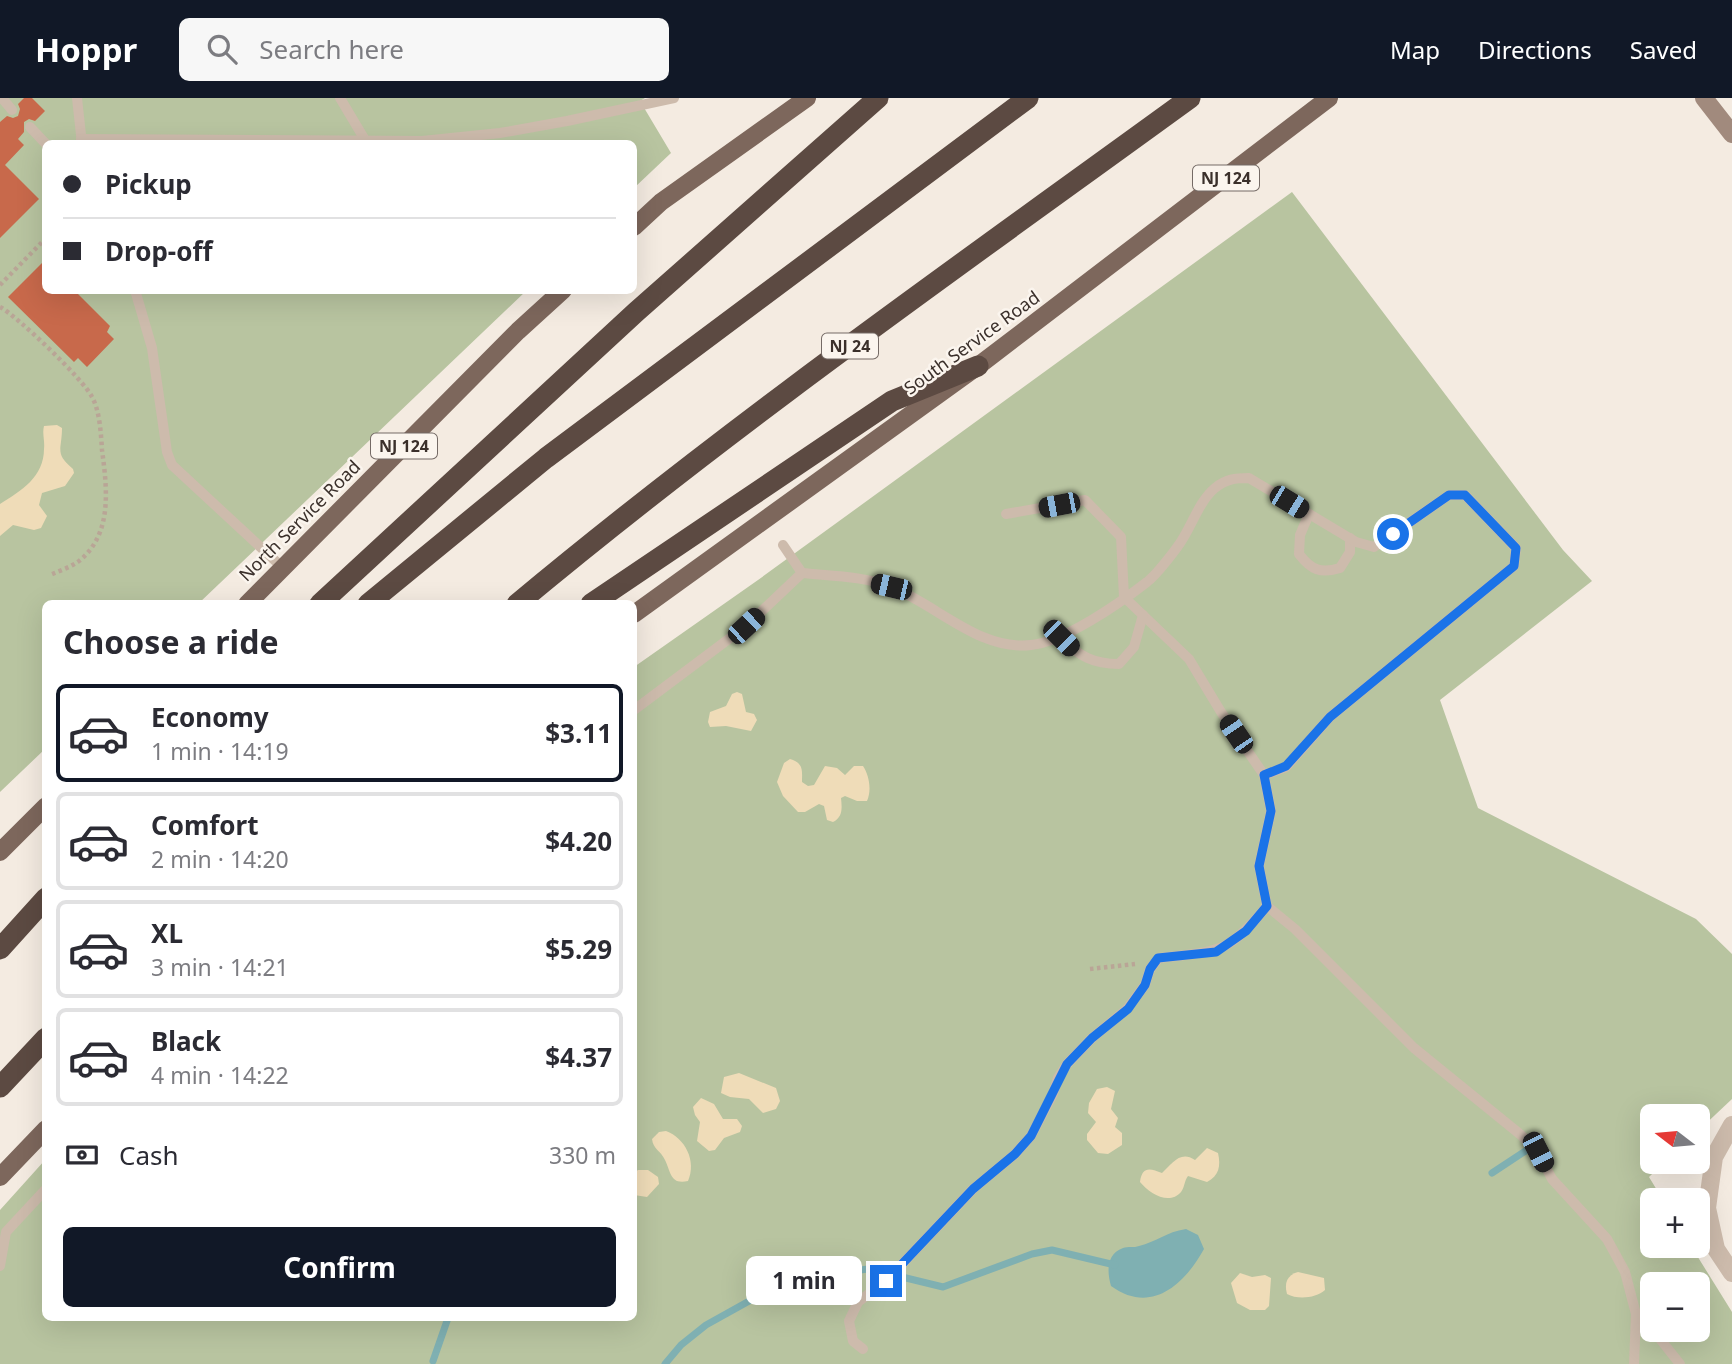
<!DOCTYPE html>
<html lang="en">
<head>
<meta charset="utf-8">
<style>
	:root { --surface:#fff; --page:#f7f7f7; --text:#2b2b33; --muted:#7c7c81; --line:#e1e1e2; --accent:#111827 }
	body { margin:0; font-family:"Noto Sans",sans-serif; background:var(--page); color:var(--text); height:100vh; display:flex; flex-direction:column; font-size:26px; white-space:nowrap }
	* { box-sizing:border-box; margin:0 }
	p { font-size:23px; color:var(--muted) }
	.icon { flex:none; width:38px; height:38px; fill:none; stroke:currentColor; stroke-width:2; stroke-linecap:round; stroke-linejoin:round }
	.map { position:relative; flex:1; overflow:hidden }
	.panel { position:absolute; left:42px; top:502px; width:595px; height:721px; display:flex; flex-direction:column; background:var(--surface); border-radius:10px; box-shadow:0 7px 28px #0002 }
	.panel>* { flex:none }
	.hud { position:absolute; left:42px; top:42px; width:595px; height:154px; border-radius:10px; box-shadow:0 7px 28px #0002; display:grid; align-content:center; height:154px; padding:0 21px; background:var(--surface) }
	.needle { width:46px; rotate:286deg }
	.controls { position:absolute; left:1640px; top:1006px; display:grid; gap:14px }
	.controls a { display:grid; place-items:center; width:70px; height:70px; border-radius:10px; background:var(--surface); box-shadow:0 7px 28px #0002; font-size:35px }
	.end { position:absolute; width:32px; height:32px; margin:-16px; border:9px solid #1a73e8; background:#fff; box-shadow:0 0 0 4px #fff }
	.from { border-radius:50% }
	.bubble { position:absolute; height:49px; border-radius:10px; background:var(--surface); box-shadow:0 7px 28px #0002; font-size:23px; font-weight:700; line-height:49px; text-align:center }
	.car { position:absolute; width:21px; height:42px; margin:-21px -10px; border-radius:9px; box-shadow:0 0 5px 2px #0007; background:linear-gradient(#222 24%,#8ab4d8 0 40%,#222 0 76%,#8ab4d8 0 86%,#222 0) }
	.hud b { display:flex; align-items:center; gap:24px; height:66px; font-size:26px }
	.hud b+b { border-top:2px solid var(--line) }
	.hud i { width:18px; height:18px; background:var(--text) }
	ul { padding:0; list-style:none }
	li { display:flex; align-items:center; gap:21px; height:98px; margin:0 14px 10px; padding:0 7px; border:4px solid var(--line); border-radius:10px }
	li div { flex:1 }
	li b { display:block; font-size:26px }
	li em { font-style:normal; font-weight:700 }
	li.current { border-color:var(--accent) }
	li>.icon { width:63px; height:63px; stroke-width:1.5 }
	h2 { padding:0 21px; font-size:32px; line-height:84px }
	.pay { display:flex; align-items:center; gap:18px; height:77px; padding:0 21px; font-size:26px }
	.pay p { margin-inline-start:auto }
	.cta { display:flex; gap:14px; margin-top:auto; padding:14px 21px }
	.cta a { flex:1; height:80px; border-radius:10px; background:var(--accent); color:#fff; font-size:28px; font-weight:700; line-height:80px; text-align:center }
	header { display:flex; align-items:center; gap:42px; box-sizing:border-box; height:98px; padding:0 35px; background:var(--accent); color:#fff }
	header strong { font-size:33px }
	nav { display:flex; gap:38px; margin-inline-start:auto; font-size:24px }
	.search { width:490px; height:63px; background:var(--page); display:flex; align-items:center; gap:18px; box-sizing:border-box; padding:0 24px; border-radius:10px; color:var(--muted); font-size:26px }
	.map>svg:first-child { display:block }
</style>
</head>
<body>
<header>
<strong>Hoppr</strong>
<div class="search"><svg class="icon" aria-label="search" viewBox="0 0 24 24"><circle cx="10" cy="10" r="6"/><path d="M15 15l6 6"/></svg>Search here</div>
<nav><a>Map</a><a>Directions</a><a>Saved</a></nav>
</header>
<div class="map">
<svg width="1732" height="1266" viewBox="0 0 1732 1266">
	<rect width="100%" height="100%" fill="#f4ebe1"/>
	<g fill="#b8c4a0" fill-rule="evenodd">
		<path d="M 0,0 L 645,0 L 640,3 L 671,55 L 634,90 L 634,46 L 46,46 L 46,192 L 526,193 L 198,506 L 46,506 L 45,651 L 0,694 Z"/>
		<path d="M 1292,94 L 1563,452 L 1592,483 L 1440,602 L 1478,710 L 1696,821 L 1732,856 L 1732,1001 L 1698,1033 L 1698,1018 L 1652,1018 L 1652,1064 L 1664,1064 L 1649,1079 L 1663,1102 L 1652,1102 L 1652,1148 L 1691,1148 L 1732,1214 L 1732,1266 L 0,1266 L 0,1112 L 45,1062 L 46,1220 L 634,1220 L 634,569 L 758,482 ZM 1652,1186 L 1698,1186 L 1698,1232 L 1652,1232 Z"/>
	</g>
	<g fill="#efdcb8">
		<path d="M 57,327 L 62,330 C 62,352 54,355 73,371 L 74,375 L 65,388 L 42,395 L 39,407 L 47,418 L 41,430 L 34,432 L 13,427 L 0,438 L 0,406 C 21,393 44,379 44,351 C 45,343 42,336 44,328 Z"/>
		<path d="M 737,594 L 742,596 L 746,614 L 754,616 L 757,622 L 751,633 L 726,628 L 710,629 L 708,624 L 710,614 L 726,608 L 732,596 Z"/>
		<path d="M 790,661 C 804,665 802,673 802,684 L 808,688 L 814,687 L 825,668 L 837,670 L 845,677 L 854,668 L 863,668 C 869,677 872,692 867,703 L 857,703 L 845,698 L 841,700 C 842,710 843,719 833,724 L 827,722 L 824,708 L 819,706 L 805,714 L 798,714 L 783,698 L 777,684 L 784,665 Z"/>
		<path d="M 739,975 L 776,990 L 780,1003 L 776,1011 L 763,1015 L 749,1001 L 730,999 L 721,995 L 724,979 Z"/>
		<path d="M 1107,989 L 1115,993 L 1111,1011 L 1118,1020 L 1115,1029 L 1122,1035 L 1122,1047 L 1108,1056 L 1098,1055 L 1087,1042 L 1087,1036 L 1096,1024 L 1088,1015 L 1089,1005 L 1097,991 Z"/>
		<path d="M 701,1000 L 714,1006 L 723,1021 L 737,1021 L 742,1028 L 740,1034 L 724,1040 L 715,1052 L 709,1053 L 697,1043 L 700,1024 L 695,1017 L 693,1009 Z"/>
		<path d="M 666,1033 C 685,1040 697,1063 688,1083 C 670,1087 671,1074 665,1062 C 661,1053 653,1051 652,1041 L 659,1034 Z"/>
		<path d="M 1207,1050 L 1218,1055 C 1221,1068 1219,1078 1207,1084 L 1188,1078 C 1184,1083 1185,1089 1181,1094 C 1169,1108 1149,1095 1140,1084 C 1142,1068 1150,1070 1162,1075 C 1172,1066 1180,1052 1195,1062 Z"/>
		<path d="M 638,1072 L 648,1072 L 658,1079 L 659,1086 L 647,1099 L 634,1097 L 634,1075 Z"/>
		<path d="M 1298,1174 L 1324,1180 L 1325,1192 C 1316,1200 1298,1202 1287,1196 C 1284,1185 1287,1177 1298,1174 Z"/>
		<path d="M 1240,1175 L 1252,1179 L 1265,1177 L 1271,1180 L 1269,1208 L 1265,1212 L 1250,1212 L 1237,1205 L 1231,1185 Z"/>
	</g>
	<path fill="#7fb0b2" d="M 1186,1131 L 1198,1137 L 1204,1151 C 1184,1187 1151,1217 1111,1188 C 1107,1174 1106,1156 1123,1150 C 1128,1148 1134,1150 1139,1148 C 1156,1144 1166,1134 1186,1131 Z"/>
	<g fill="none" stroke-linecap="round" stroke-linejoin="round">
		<g stroke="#7fb0b2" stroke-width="7">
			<path d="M 1492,1075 L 1527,1052"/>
			<path d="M 902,1179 L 943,1189 L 1032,1156 L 1052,1152 L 1115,1167"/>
			<path d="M 433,1263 L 448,1220"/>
			<path d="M 665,1266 L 681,1247 L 706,1227 L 789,1181 L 876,1170 L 890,1173"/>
		</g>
	</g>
	<g fill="#c8694b">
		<path d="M 24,0 L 32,0 L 45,13 L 35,23 L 29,21 L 24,24 L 24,34 L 18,41 L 24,47 L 5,67 L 39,101 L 0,140 L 0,24 L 7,18 L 13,20 L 18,18 L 20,11 L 18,6 Z"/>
		<path d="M 46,161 L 46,192 L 74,192 L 110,228 L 107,234 L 114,241 L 87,269 L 78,260 L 74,264 L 8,199 Z"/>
	</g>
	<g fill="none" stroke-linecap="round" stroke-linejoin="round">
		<g stroke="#b9a596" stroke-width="4.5" stroke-dasharray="3.5 3.5" stroke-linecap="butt">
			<path d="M 0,187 L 46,140"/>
			<path d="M 0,209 C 17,218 84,282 92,299 C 100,313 101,337 102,352 C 107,390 113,436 79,463 C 71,469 59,473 50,477"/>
			<path d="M 1090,871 L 1135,866"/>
		</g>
		<g stroke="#cdbbac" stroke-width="10">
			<path d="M 2,0 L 12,12"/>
			<path d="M 77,0 L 82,46"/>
			<path d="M 340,0 L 365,42"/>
			<path d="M 30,29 L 46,46"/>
			<path d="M 81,41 L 422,43 L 500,35 L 567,23 L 674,0"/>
			<path d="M 135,192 L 152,250 L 167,354 L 172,367 L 283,470"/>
			<path d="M 1309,416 L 1300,437 L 1299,456 C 1311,472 1321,476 1340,470 L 1350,454 L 1350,440"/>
			<path d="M 802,475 C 831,478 864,478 891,489 C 936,506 979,553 1031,547 C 1064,544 1120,505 1147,484 C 1158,475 1169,460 1178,448 C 1191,431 1198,404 1215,390 C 1226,381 1235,380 1249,380 L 1356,444 L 1374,449 L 1449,397 L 1465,397 L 1516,450 L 1514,468 L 1330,619 L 1286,669 L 1264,677 L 1221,614 L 1189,561 L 1124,499 L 1121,439 L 1085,402 L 1006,416"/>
			<path d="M 1061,540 C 1079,558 1093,566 1119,566 L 1134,549 L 1143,517"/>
			<path d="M 634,612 L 746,528 L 802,475 L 783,447"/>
			<path d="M 1264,677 L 1271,713 L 1259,768 L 1267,808 L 1295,831 L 1414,950 L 1521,1037 L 1538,1054 L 1552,1081 L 1607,1141 L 1625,1174 L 1636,1216 L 1652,1231"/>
			<path d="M 0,1168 L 6,1134 L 46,1091"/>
			<path d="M 1653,1232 L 1680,1266"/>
			<path d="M 863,1251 L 853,1243 L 849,1223 L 858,1204 L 886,1183 L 973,1091 L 1015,1056 L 1031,1038 L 1053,996 L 1058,980 L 1067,966 L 1092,940 L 1127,911 L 1145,887 L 1150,871 L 1159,860 C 1218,853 1227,857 1267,808"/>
			<path d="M 1634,1266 L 1636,1216"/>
		</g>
		<path stroke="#cdbbac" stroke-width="18" d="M 1732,1027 L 1714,1059 L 1707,1110 L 1716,1151 L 1732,1175"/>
		<path stroke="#a18a7d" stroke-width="18" d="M 1704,0 L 1732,36"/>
		<g stroke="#7d675c" stroke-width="18">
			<path d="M 634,129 L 661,104 L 807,0"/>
			<path d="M 247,506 L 518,233 L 563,192"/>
			<path d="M 634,516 L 978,268 L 1329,0"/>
			<path d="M 0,754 L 46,708"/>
			<path d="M 0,1079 L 46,1031"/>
		</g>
		<g stroke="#5c4a42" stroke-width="21">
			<path d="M 320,506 L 636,214 L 878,0"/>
			<path d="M 368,506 L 546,360 L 1028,0"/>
			<path d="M 517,506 C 733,326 963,165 1190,0"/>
			<path d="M 591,506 L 892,303 L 978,268"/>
			<path d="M 0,851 L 46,800"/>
			<path d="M 0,989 L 46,940"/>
		</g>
	</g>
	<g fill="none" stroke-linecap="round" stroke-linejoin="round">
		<path stroke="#1a73e8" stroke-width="9" d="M 886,1183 L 973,1091 L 1015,1056 L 1031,1038 L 1067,966 L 1092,940 L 1128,911 L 1145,887 L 1150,871 L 1158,860 L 1216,854 L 1246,833 L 1267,808 L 1259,768 L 1271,713 L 1264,677 L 1286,668 L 1330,619 L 1514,468 L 1516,450 L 1465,397 L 1449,397 L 1393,436"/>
	</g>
	<g text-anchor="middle" stroke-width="5" stroke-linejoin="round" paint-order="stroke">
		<g fill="#fbf5ee" stroke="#756b66" stroke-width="2">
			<rect x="1193" y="67.5" width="66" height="25" rx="5"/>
			<rect x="822" y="235.5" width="56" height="25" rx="5"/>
			<rect x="371" y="335.5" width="66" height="25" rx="5"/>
		</g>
		<g font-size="16" font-weight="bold" fill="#3b302b">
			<text x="1226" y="86">NJ 124</text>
			<text x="850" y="254">NJ 24</text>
			<text x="404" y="354">NJ 124</text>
		</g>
		<g font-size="18" fill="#3b302b" stroke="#fbf5ee">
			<text transform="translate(972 245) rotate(-36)" y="6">South Service Road</text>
			<text transform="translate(300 423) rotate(-45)" y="6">North Service Road</text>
		</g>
	</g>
</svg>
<div class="controls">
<a><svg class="needle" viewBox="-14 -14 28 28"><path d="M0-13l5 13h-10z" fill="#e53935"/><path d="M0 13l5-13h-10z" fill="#7c7c81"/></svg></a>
<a>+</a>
<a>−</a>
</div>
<i class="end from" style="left:1393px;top:436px"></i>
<i class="end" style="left:886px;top:1183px"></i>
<div class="bubble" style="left:746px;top:1158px;width:116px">1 min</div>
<i class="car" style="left:1289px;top:404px;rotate:121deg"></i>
<i class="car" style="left:1059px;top:407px;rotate:259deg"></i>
<i class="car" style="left:891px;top:489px;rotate:283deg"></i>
<i class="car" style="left:746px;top:528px;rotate:47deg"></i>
<i class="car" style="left:1061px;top:540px;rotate:135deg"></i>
<i class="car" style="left:1236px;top:636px;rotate:326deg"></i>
<i class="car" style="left:1538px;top:1054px;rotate:153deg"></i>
<div class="hud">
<b><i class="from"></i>Pickup</b>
<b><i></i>Drop-off</b>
</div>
<section class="panel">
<h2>Choose a ride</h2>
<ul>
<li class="current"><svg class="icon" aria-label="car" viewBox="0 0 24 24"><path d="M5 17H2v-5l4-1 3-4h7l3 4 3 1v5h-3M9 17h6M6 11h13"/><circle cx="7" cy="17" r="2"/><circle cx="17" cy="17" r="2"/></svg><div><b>Economy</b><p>1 min · 14:19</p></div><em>$3.11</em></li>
<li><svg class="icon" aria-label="car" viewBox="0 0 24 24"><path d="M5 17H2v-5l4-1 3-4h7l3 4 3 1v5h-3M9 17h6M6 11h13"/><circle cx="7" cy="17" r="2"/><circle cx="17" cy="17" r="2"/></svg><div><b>Comfort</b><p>2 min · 14:20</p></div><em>$4.20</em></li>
<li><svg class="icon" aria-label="car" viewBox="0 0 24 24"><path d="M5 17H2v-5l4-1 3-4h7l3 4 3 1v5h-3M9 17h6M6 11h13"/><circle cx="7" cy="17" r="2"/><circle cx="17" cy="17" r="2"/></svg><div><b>XL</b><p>3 min · 14:21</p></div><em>$5.29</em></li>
<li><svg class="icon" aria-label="car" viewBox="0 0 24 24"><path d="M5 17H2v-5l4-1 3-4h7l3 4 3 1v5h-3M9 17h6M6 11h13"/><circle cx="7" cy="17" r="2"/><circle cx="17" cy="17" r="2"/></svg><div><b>Black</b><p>4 min · 14:22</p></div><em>$4.37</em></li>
</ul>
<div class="pay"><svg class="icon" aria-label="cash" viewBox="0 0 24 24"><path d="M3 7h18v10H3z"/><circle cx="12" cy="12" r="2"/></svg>Cash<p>330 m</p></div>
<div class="cta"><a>Confirm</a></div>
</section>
</div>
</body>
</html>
